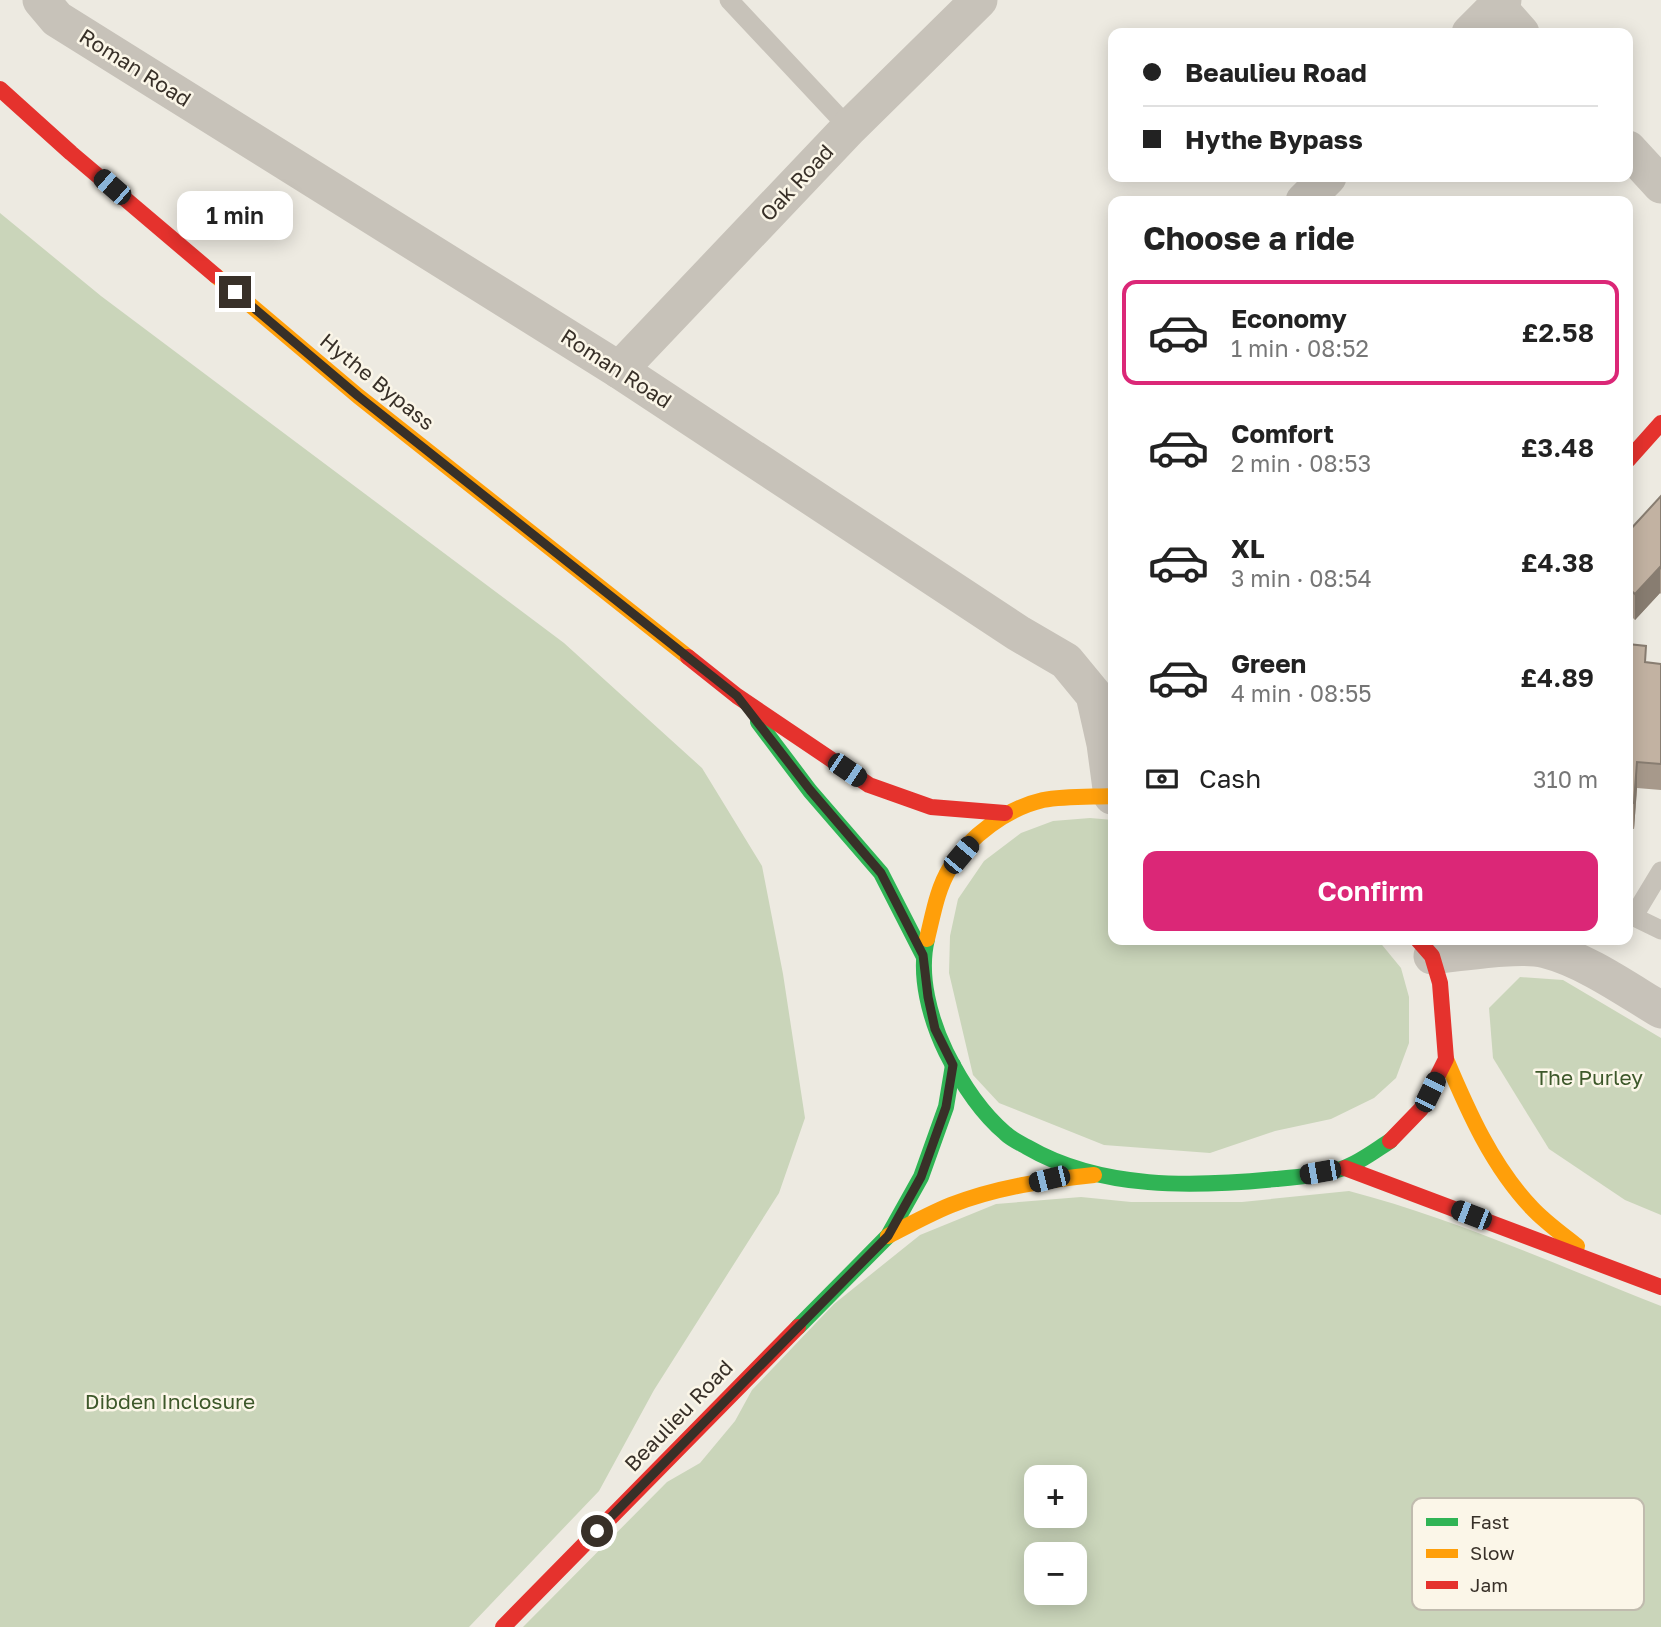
<!DOCTYPE html>
<html lang="en">
<head>
<meta charset="utf-8">
<style>
	:root { --surface:#fff; --page:#f6f6f6; --text:#222; --muted:#767676; --line:#e0e0e0; --accent:#db2777 }
	body { margin:0; font-family:"Golos Text",sans-serif; background:var(--page); color:var(--text); height:100vh; display:flex; flex-direction:column; font-size:26px; white-space:nowrap }
	* { box-sizing:border-box; margin:0 }
	p { font-size:23px; color:var(--muted) }
	.icon { flex:none; width:38px; height:38px; fill:none; stroke:currentColor; stroke-width:2; stroke-linecap:round; stroke-linejoin:round }
	.map { position:relative; flex:1; overflow:hidden }
	.details { position:absolute; left:1108px; top:196px; width:525px; height:749px; display:flex; flex-direction:column; background:var(--surface); border-radius:14px; box-shadow:0 4px 18px #0003 }
	.details>* { flex:none }
	.hud { position:absolute; left:1108px; top:28px; width:525px; height:154px; border-radius:14px; box-shadow:0 4px 18px #0003; display:grid; align-content:center; height:154px; padding:0 35px; background:var(--surface) }
	.buttons { position:absolute; left:1024px; top:1465px; display:grid; gap:14px }
	.buttons a { display:grid; place-items:center; width:63px; height:63px; border-radius:14px; background:var(--surface); box-shadow:0 4px 18px #0003; font-size:35px }
	.end { position:absolute; width:32px; height:32px; margin:-16px; border:9px solid #383028; background:#fff; box-shadow:0 0 0 4px #fff }
	.from { border-radius:50% }
	.bubble { position:absolute; height:49px; border-radius:14px; background:var(--surface); box-shadow:0 4px 18px #0003; font-size:23px; font-weight:600; line-height:49px; text-align:center }
	.car { position:absolute; width:21px; height:42px; margin:-21px -10px; border-radius:9px; box-shadow:0 0 5px 2px #0007; background:linear-gradient(#222 24%,#8ab4d8 0 40%,#222 0 76%,#8ab4d8 0 86%,#222 0) }
	.hud b { display:flex; align-items:center; gap:24px; height:66px; font-size:26px }
	.hud b+b { border-top:2px solid var(--line) }
	.hud i { width:18px; height:18px; background:var(--text) }
	ul { padding:0; list-style:none }
	li { display:flex; align-items:center; gap:21px; height:105px; margin:0 14px 10px; padding:0 21px; border:4px solid transparent; border-radius:14px }
	li div { flex:1 }
	li b { display:block; font-size:26px }
	li em { font-style:normal; font-weight:600 }
	li.on { border-color:var(--accent) }
	li>.icon { width:63px; height:63px; stroke-width:1.5 }
	h2 { padding:0 35px; font-size:32px; line-height:84px }
	.pay { display:flex; align-items:center; gap:18px; height:77px; padding:0 35px; font-size:26px }
	.pay p { margin-inline-start:auto }
	.primary-button { display:flex; gap:14px; margin-top:auto; padding:14px 35px }
	.primary-button a { flex:1; height:80px; border-radius:14px; background:var(--accent); color:#fff; font-size:28px; font-weight:600; line-height:80px; text-align:center }
	.map>svg:first-child { display:block }
</style>
</head>
<body>
<div class="map">
<svg width="1661" height="1627" viewBox="0 0 1661 1627">
	<rect width="100%" height="100%" fill="#edeae1"/>
	<g fill="#cad5ba" fill-rule="evenodd">
		<path d="M 0,213 L 101,296 L 564,643 L 702,768 L 762,866 L 783,974 L 805,1118 L 779,1193 L 654,1390 L 599,1491 L 469,1627 L 0,1627 Z"/>
		<path d="M 1090,818 L 1113,820 L 1113,940 L 1378,940 L 1401,968 L 1409,997 L 1409,1043 L 1396,1078 L 1374,1098 L 1331,1119 L 1275,1131 L 1210,1153 L 1104,1145 L 999,1103 L 973,1075 L 949,973 L 950,936 L 958,899 L 984,861 L 1021,833 L 1053,821 Z"/>
		<path d="M 1520,977 L 1563,980 L 1661,1038 L 1661,1215 L 1625,1200 L 1549,1149 L 1493,1058 L 1489,1008 Z"/>
		<path d="M 1349,1191 C 1456,1219 1559,1266 1661,1306 L 1661,1627 L 523,1627 L 667,1482 L 700,1463 L 735,1421 L 752,1390 L 834,1304 L 920,1235 L 996,1204 L 1081,1197 L 1131,1202 L 1242,1202 ZM 1036,1477 L 1074,1477 L 1074,1516 L 1036,1516 ZM 1036,1554 L 1074,1554 L 1074,1592 L 1036,1592 Z"/>
	</g>
	<g fill="none" stroke-linecap="round" stroke-linejoin="round">
		<g stroke="#c7c2b9" stroke-width="19">
			<path d="M 729,0 L 849,128"/>
			<path d="M 1638,909 L 1661,871"/>
			<path d="M 1628,914 L 1661,930"/>
		</g>
		<g stroke="#c7c2b9" stroke-width="37">
			<path d="M 41,0 L 57,19 L 619,370 L 1018,633 L 1066,661 L 1094,695 L 1105,744 L 1112,796"/>
			<path d="M 1497,6 L 1521,33"/>
			<path d="M 1470,33 L 1503,0"/>
			<path d="M 1628,149 L 1661,185"/>
			<path d="M 1304,201 L 1328,177"/>
			<path d="M 619,370 L 849,128 L 979,0"/>
			<path d="M 1432,956 C 1460,953 1521,943 1546,950 C 1585,960 1626,989 1661,1010"/>
		</g>
		<g stroke="#30b455" stroke-width="16">
			<path d="M 758,722 L 810,791 L 881,873 L 923,955"/>
			<path d="M 927,939 C 918,975 930,1019 946,1052 C 961,1082 979,1111 1005,1133 C 1011,1139 1020,1143 1027,1147 C 1101,1190 1194,1187 1276,1179 C 1298,1177 1323,1175 1344,1168 C 1359,1163 1376,1150 1390,1141"/>
			<path d="M 798,1327 L 888,1236 L 921,1177 L 946,1107 L 953,1065"/>
		</g>
		<g stroke="#ff9f0a" stroke-width="16">
			<path d="M 216,276 L 358,396 L 688,657"/>
			<path d="M 927,939 C 933,915 937,889 950,868 C 969,836 1008,808 1043,800 C 1065,796 1091,797 1113,796"/>
			<path d="M 1446,1059 C 1468,1111 1492,1166 1532,1208 C 1545,1222 1562,1234 1577,1246"/>
			<path d="M 888,1236 C 909,1225 929,1214 951,1205 C 997,1187 1046,1180 1094,1175"/>
		</g>
		<g stroke="#e5322d" stroke-width="16">
			<path d="M 0,89 L 71,153 L 216,276"/>
			<path d="M 1628,460 L 1661,423"/>
			<path d="M 688,657 L 737,696 L 869,785 L 931,807 L 1005,813"/>
			<path d="M 1390,1141 L 1421,1109 L 1446,1059 L 1440,983 L 1432,956 L 1418,940"/>
			<path d="M 1345,1168 L 1661,1287"/>
			<path d="M 503,1627 L 798,1327"/>
		</g>
	</g>
	<g fill="#a7998b">
		<path d="M 1661,496 L 1661,594 L 1660,593 L 1635,620 L 1628,613 L 1628,532 Z"/>
		<path d="M 1628,644 L 1646,662 L 1661,664 L 1661,790 L 1637,788 L 1634,829 L 1628,828 Z"/>
	</g>
	<g fill="#887d71">
		<path d="M 1660,567 L 1660,593 L 1635,620 L 1635,594 Z"/>
		<path d="M 1637,762 L 1637,788 L 1634,829 L 1634,803 Z"/>
	</g>
	<g fill="#c2b2a2" stroke="#887d71" stroke-width="2">
		<path d="M 1661,496 L 1661,569 L 1660,567 L 1635,594 L 1628,588 L 1628,532 Z"/>
		<path d="M 1628,644 L 1646,646 L 1645,662 L 1661,664 L 1661,764 L 1637,762 L 1634,803 L 1628,803 Z"/>
	</g>
	<g fill="none" stroke-linecap="round" stroke-linejoin="round">
		<path stroke="#383028" stroke-width="9" d="M 235,292 L 358,396 L 737,696 L 810,790 L 881,873 L 923,955 L 928,997 L 935,1029 L 953,1065 L 946,1107 L 921,1177 L 888,1236 L 597,1531"/>
	</g>
	<g text-anchor="middle" stroke-width="5" stroke-linejoin="round" paint-order="stroke">
		<g font-size="21" fill="#383028" stroke="#fbf6e8">
			<text transform="translate(135 68) rotate(32)" y="7">Roman Road</text>
			<text transform="translate(797 183) rotate(-47)" y="7">Oak Road</text>
			<text transform="translate(616 369) rotate(33)" y="7">Roman Road</text>
			<text transform="translate(377 382) rotate(39)" y="7">Hythe Bypass</text>
			<text transform="translate(679 1416) rotate(-46)" y="7">Beaulieu Road</text>
		</g>
		<g font-size="21" fill="#3d582a" stroke="#fbf6e8">
			<text x="1589" y="1085">The Purley</text>
			<text x="170" y="1409">Dibden Inclosure</text>
		</g>
	</g>
	<rect x="1412" y="1498" width="232" height="112" rx="10" fill="#fbf6e8" stroke="#c0bbae" stroke-width="2"/>
	<rect x="1426" y="1518" width="32" height="8" fill="#30b455"/>
	<rect x="1426" y="1549" width="32" height="9" fill="#ff9f0a"/>
	<rect x="1426" y="1581" width="32" height="8" fill="#e5322d"/>
	<g font-size="19" fill="#383028">
		<text x="1470" y="1529">Fast</text>
		<text x="1470" y="1560">Slow</text>
		<text x="1470" y="1592">Jam</text>
	</g>
</svg>
<div class="buttons">
<a>+</a>
<a>−</a>
</div>
<i class="end from" style="left:597px;top:1531px"></i>
<i class="end" style="left:235px;top:292px"></i>
<div class="bubble" style="left:177px;top:191px;width:116px">1 min</div>
<i class="car" style="left:112px;top:187px;rotate:311deg"></i>
<i class="car" style="left:847px;top:770px;rotate:124deg"></i>
<i class="car" style="left:961px;top:855px;rotate:40deg"></i>
<i class="car" style="left:1430px;top:1092px;rotate:26deg"></i>
<i class="car" style="left:1320px;top:1172px;rotate:260deg"></i>
<i class="car" style="left:1049px;top:1179px;rotate:256deg"></i>
<i class="car" style="left:1471px;top:1215px;rotate:291deg"></i>
<div class="hud">
<b><i class="from"></i>Beaulieu Road</b>
<b><i></i>Hythe Bypass</b>
</div>
<section class="details">
<h2>Choose a ride</h2>
<ul>
<li class="on"><svg class="icon" aria-label="car" viewBox="0 0 24 24"><path d="M5 17H2v-5l4-1 3-4h7l3 4 3 1v5h-3M9 17h6M6 11h13"/><circle cx="7" cy="17" r="2"/><circle cx="17" cy="17" r="2"/></svg><div><b>Economy</b><p>1 min · 08:52</p></div><em>£2.58</em></li>
<li><svg class="icon" aria-label="car" viewBox="0 0 24 24"><path d="M5 17H2v-5l4-1 3-4h7l3 4 3 1v5h-3M9 17h6M6 11h13"/><circle cx="7" cy="17" r="2"/><circle cx="17" cy="17" r="2"/></svg><div><b>Comfort</b><p>2 min · 08:53</p></div><em>£3.48</em></li>
<li><svg class="icon" aria-label="car" viewBox="0 0 24 24"><path d="M5 17H2v-5l4-1 3-4h7l3 4 3 1v5h-3M9 17h6M6 11h13"/><circle cx="7" cy="17" r="2"/><circle cx="17" cy="17" r="2"/></svg><div><b>XL</b><p>3 min · 08:54</p></div><em>£4.38</em></li>
<li><svg class="icon" aria-label="car" viewBox="0 0 24 24"><path d="M5 17H2v-5l4-1 3-4h7l3 4 3 1v5h-3M9 17h6M6 11h13"/><circle cx="7" cy="17" r="2"/><circle cx="17" cy="17" r="2"/></svg><div><b>Green</b><p>4 min · 08:55</p></div><em>£4.89</em></li>
</ul>
<div class="pay"><svg class="icon" aria-label="cash" viewBox="0 0 24 24"><path d="M3 7h18v10H3z"/><circle cx="12" cy="12" r="2"/></svg>Cash<p>310 m</p></div>
<div class="primary-button"><a>Confirm</a></div>
</section>
</div>
</body>
</html>
